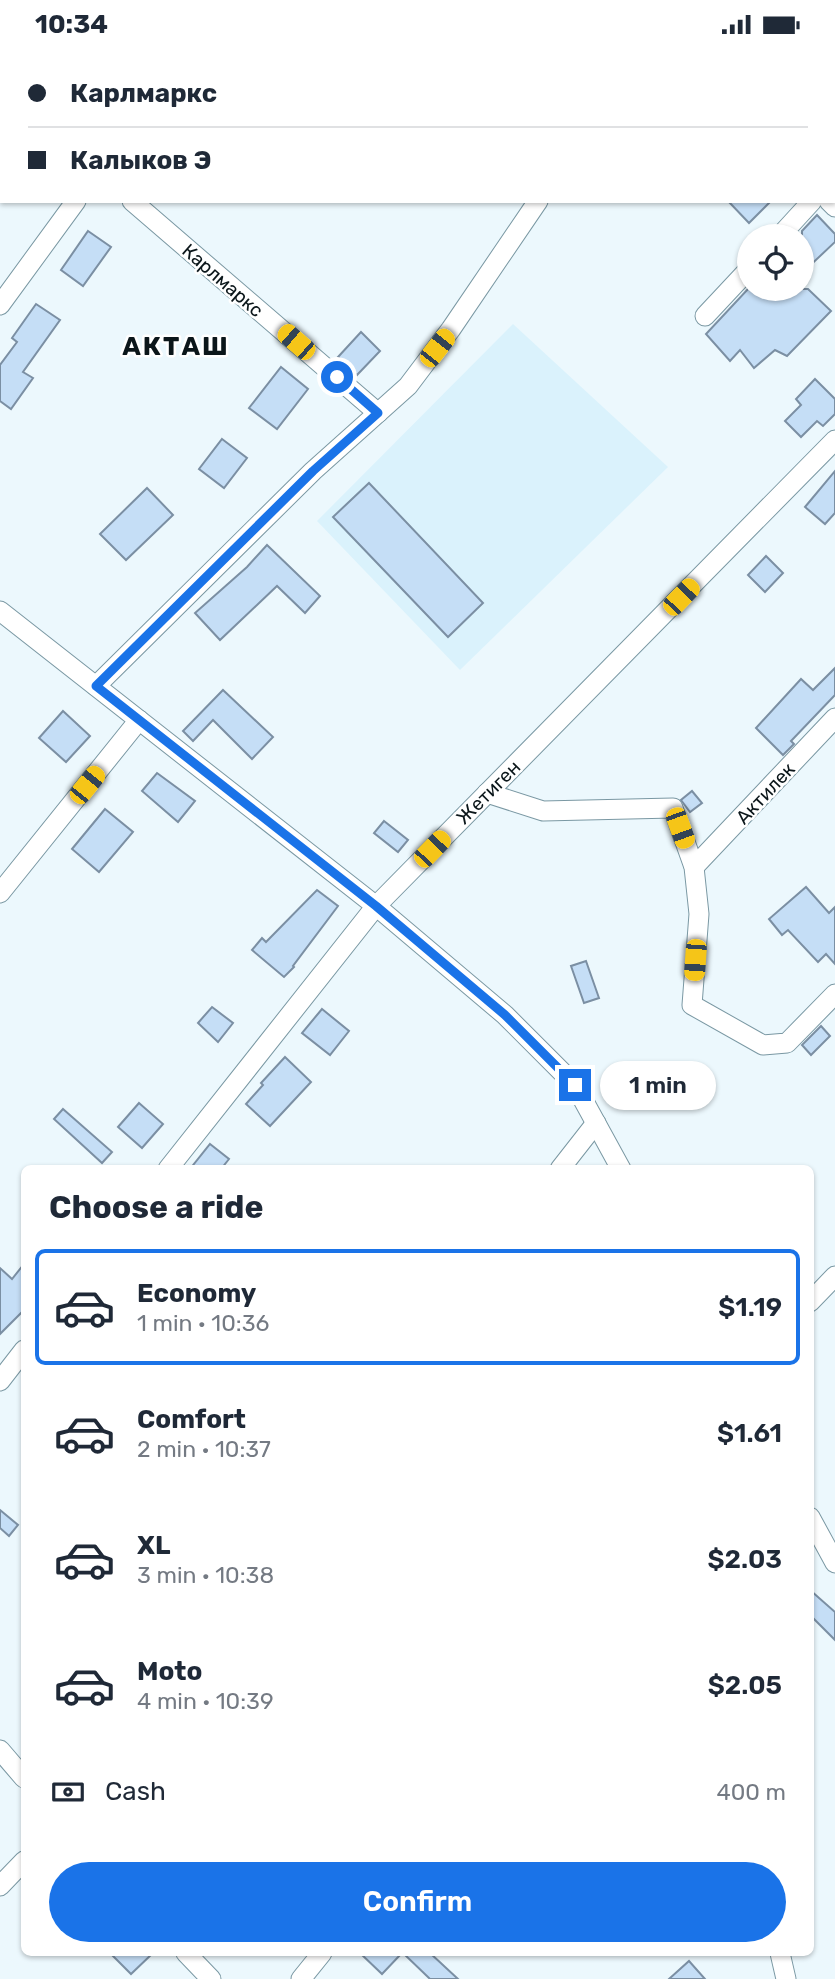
<!DOCTYPE html>
<html lang="en">
<head>
<meta charset="utf-8">
<style>
	:root { --surface:#fff; --page:#f6f6f7; --text:#1f2937; --muted:#747a83; --line:#e0e1e3; --accent:#1a73e8 }
	body { margin:0; font-family:Rubik,sans-serif; background:var(--page); color:var(--text); height:100vh; display:flex; flex-direction:column; font-size:26px; white-space:nowrap }
	* { box-sizing:border-box; margin:0 }
	p { font-size:23px; color:var(--muted) }
	.icon { flex:none; width:38px; height:38px; fill:none; stroke:currentColor; stroke-width:2; stroke-linecap:round; stroke-linejoin:round }
	.map { position:relative; flex:1; overflow:hidden }
	.panel { position:absolute; left:21px; top:1116px; width:793px; height:791px; display:flex; flex-direction:column; background:var(--surface); border-radius:10px; box-shadow:0 2px 5px #0004 }
	.panel>* { flex:none }
	.hud { position:absolute; left:0px; top:0px; width:836px; height:154px; box-shadow:0 2px 5px #0004; display:grid; align-content:center; height:154px; padding:0 28px; background:var(--surface) }
	.controls { position:absolute; left:737px; top:175px; display:grid; gap:14px }
	.controls a { display:grid; place-items:center; width:77px; height:77px; border-radius:50%; background:var(--surface); box-shadow:0 2px 5px #0004; font-size:35px }
	.end { position:absolute; width:32px; height:32px; margin:-16px; border:9px solid #1a73e8; background:#fff; box-shadow:0 0 0 4px #fff }
	.from { border-radius:50% }
	.bubble { position:absolute; height:49px; border-radius:24px; background:var(--surface); box-shadow:0 2px 5px #0004; font-size:23px; font-weight:600; line-height:49px; text-align:center }
	.car { position:absolute; width:21px; height:42px; margin:-21px -10px; border-radius:9px; box-shadow:0 0 5px 2px #0007; background:linear-gradient(#f5c518 24%,#345 0 40%,#f5c518 0 76%,#345 0 86%,#f5c518 0) }
	.hud b { display:flex; align-items:center; gap:24px; height:66px; font-size:26px }
	.hud b+b { border-top:2px solid var(--line) }
	.hud i { width:18px; height:18px; background:var(--text) }
	ul { padding:0; list-style:none }
	li { display:flex; align-items:center; gap:21px; height:116px; margin:0 14px 10px; padding:0 14px; border:4px solid transparent; border-radius:10px }
	li div { flex:1 }
	li b { display:block; font-size:26px }
	li em { font-style:normal; font-weight:600 }
	li.active { border-color:var(--accent) }
	li>.icon { width:63px; height:63px; stroke-width:1.5 }
	h2 { padding:0 28px; font-size:32px; line-height:84px }
	.pay { display:flex; align-items:center; gap:18px; height:77px; padding:0 28px; font-size:26px }
	.pay p { margin-inline-start:auto }
	.button { display:flex; gap:14px; margin-top:auto; padding:14px 28px }
	.button a { flex:1; height:80px; border-radius:42px; background:var(--accent); color:#fff; font-size:28px; font-weight:600; line-height:80px; text-align:center }
	.status { display:flex; justify-content:space-between; align-items:center; height:49px; padding:0 35px; background:var(--surface); direction:ltr }
	.status svg { height:19px; fill:currentColor }
	.map>svg:first-child { display:block }
</style>
</head>
<body>
<div class="status"><b>10:34</b><svg viewBox="0 0 49 12"><path d="M0 12V9h3v3zM5 12V6h3v6zM10 12V3h3v9zM15 12V0h3v12zM26 1h20v11H26zM47 4h2v5h-2z"/></svg></div>
<div class="map">
<svg width="835" height="1930" viewBox="0 0 835 1930">
	<rect width="100%" height="100%" fill="#ecf8fd"/>
	<path fill="#daf2fc" d="M 513,275 L 668,418 L 460,621 L 317,472 Z"/>
	<g fill="#c5def6" stroke="#7b8fa3" stroke-width="2">
		<path d="M 728,152 L 771,152 L 749,174 Z"/>
		<path d="M 817,166 L 835,185 L 835,193 L 802,224 L 802,182 Z"/>
		<path d="M 88,182 L 111,198 L 83,237 L 61,221 Z"/>
		<path d="M 748,240 L 808,240 L 831,262 L 787,307 L 775,301 L 754,319 L 740,301 L 730,312 L 706,285 Z"/>
		<path d="M 36,255 L 60,271 L 23,323 L 33,329 L 11,360 L 0,352 L 0,316 L 17,293 L 12,289 Z"/>
		<path d="M 361,283 L 380,302 L 357,326 L 338,308 Z"/>
		<path d="M 281,318 L 308,340 L 277,380 L 249,359 Z"/>
		<path d="M 815,330 L 835,350 L 835,365 L 823,377 L 817,372 L 801,388 L 785,372 L 801,356 L 796,350 Z"/>
		<path d="M 222,390 L 247,409 L 224,439 L 199,420 Z"/>
		<path d="M 835,422 L 835,464 L 825,475 L 805,458 Z"/>
		<path d="M 369,434 L 483,554 L 448,588 L 333,468 Z"/>
		<path d="M 147,439 L 173,466 L 126,511 L 100,485 Z"/>
		<path d="M 267,496 L 320,547 L 305,564 L 277,537 L 220,591 L 195,564 L 247,518 Z"/>
		<path d="M 766,507 L 783,524 L 765,543 L 748,526 Z"/>
		<path d="M 835,619 L 835,646 L 791,692 L 794,695 L 783,706 L 756,679 L 801,630 L 813,641 Z"/>
		<path d="M 223,641 L 273,688 L 252,710 L 213,671 L 193,692 L 183,682 Z"/>
		<path d="M 63,662 L 90,687 L 66,713 L 39,689 Z"/>
		<path d="M 157,724 L 195,752 L 178,773 L 142,742 Z"/>
		<path d="M 692,742 L 702,754 L 690,763 L 681,751 Z"/>
		<path d="M 105,760 L 133,783 L 99,823 L 72,800 Z"/>
		<path d="M 384,772 L 408,791 L 398,803 L 374,784 Z"/>
		<path d="M 806,838 L 829,864 L 835,858 L 835,915 L 826,905 L 818,913 L 788,881 L 782,886 L 769,870 Z"/>
		<path d="M 317,841 L 338,857 L 293,917 L 294,918 L 284,928 L 252,901 L 262,889 L 266,893 Z"/>
		<path d="M 586,912 L 599,949 L 584,954 L 571,917 Z"/>
		<path d="M 212,958 L 233,974 L 218,993 L 198,974 Z"/>
		<path d="M 322,960 L 349,982 L 330,1006 L 302,984 Z"/>
		<path d="M 821,977 L 830,987 L 811,1006 L 802,996 Z"/>
		<path d="M 285,1008 L 311,1033 L 270,1077 L 246,1055 L 263,1036 L 261,1034 Z"/>
		<path d="M 139,1054 L 163,1075 L 142,1099 L 118,1078 Z"/>
		<path d="M 63,1060 L 112,1103 L 102,1114 L 54,1070 Z"/>
		<path d="M 210,1095 L 229,1110 L 221,1120 L 190,1120 Z"/>
		<path d="M 24,1215 L 24,1261 L 0,1285 L 0,1219 L 12,1230 Z"/>
		<path d="M 0,1461 L 18,1476 L 9,1487 L 0,1479 Z"/>
		<path d="M 810,1541 L 835,1563 L 835,1591 L 810,1566 Z"/>
		<path d="M 110,1904 L 153,1904 L 131,1925 Z"/>
		<path d="M 360,1904 L 402,1904 L 382,1925 Z"/>
		<path d="M 403,1904 L 430,1904 L 458,1930 L 430,1930 Z"/>
		<path d="M 689,1912 L 705,1930 L 669,1930 Z"/>
	</g>
	<g fill="none" stroke-linecap="round" stroke-linejoin="round">
		<g stroke="#7a98a3" stroke-width="21">
			<g id="minor">
				<path d="M 186,2 L 187,0"/>
				<path d="M 671,2 L 673,0"/>
				<path d="M 0,39 L 2,40"/>
				<path d="M 132,152 L 378,364"/>
				<path d="M 829,152 L 835,158"/>
				<path d="M 780,187 L 812,152"/>
				<path d="M 0,256 L 76,152"/>
				<path d="M 705,267 L 749,220"/>
				<path d="M 0,562 L 376,857 L 505,966 L 575,1036 L 621,1120"/>
				<path d="M 96,637 L 313,422 L 408,337 L 451,280 L 538,152"/>
				<path d="M 487,744 L 543,762 L 673,759 L 694,818 L 699,865 L 692,956 L 763,996 L 787,994 L 835,945"/>
				<path d="M 694,818 L 835,669"/>
				<path d="M 0,844 L 139,671"/>
				<path d="M 168,1120 L 376,857 L 835,391"/>
				<path d="M 560,1120 L 596,1074"/>
				<path d="M 810,1253 L 835,1227"/>
				<path d="M 0,1332 L 24,1301"/>
				<path d="M 810,1468 L 835,1514"/>
				<path d="M 0,1701 L 24,1729"/>
				<path d="M 0,1837 L 24,1812"/>
				<path d="M 186,1904 L 211,1930"/>
				<path d="M 780,1904 L 786,1930"/>
				<path d="M 301,1930 L 322,1904"/>
			</g>
		</g>
		<use href="#minor" stroke="#fff" stroke-width="19"/>
	</g>
	<g fill="none" stroke-linecap="round" stroke-linejoin="round">
		<path stroke="#1a73e8" stroke-width="9" d="M 337,328 L 378,364 L 313,422 L 96,637 L 376,857 L 505,966 L 575,1036"/>
	</g>
	<g text-anchor="middle" stroke-width="5" stroke-linejoin="round" paint-order="stroke">
		<g font-size="19" fill="#0b161a" stroke="#fff">
			<text transform="translate(223 231) rotate(41)" y="7">Карлмаркс</text>
			<text transform="translate(488 743) rotate(-45)" y="7">Жетиген</text>
			<text transform="translate(765 744) rotate(-47)" y="7">Актилек</text>
		</g>
		<g font-size="26" font-weight="bold" letter-spacing="2" fill="#0b161a" stroke="#fff">
			<text x="176" y="306">АКТАШ</text>
		</g>
	</g>
</svg>
<div class="controls">
<a><svg class="icon" aria-label="locate" viewBox="0 0 24 24"><circle cx="12" cy="12" r="6"/><path d="M12 2v4M12 18v4M2 12h4M18 12h4"/></svg></a>
</div>
<i class="end from" style="left:337px;top:328px"></i>
<i class="end" style="left:575px;top:1036px"></i>
<div class="bubble" style="left:600px;top:1012px;width:116px">1 min</div>
<i class="car" style="left:296px;top:293px;rotate:311deg"></i>
<i class="car" style="left:437px;top:299px;rotate:38deg"></i>
<i class="car" style="left:681px;top:548px;rotate:44deg"></i>
<i class="car" style="left:87px;top:736px;rotate:39deg"></i>
<i class="car" style="left:680px;top:779px;rotate:160deg"></i>
<i class="car" style="left:432px;top:800px;rotate:44deg"></i>
<i class="car" style="left:695px;top:911px;rotate:184deg"></i>
<div class="hud">
<b><i class="from"></i>Карлмаркс</b>
<b><i></i>Калыков Э</b>
</div>
<section class="panel">
<h2>Choose a ride</h2>
<ul>
<li class="active"><svg class="icon" aria-label="car" viewBox="0 0 24 24"><path d="M5 17H2v-5l4-1 3-4h7l3 4 3 1v5h-3M9 17h6M6 11h13"/><circle cx="7" cy="17" r="2"/><circle cx="17" cy="17" r="2"/></svg><div><b>Economy</b><p>1 min · 10:36</p></div><em>$1.19</em></li>
<li><svg class="icon" aria-label="car" viewBox="0 0 24 24"><path d="M5 17H2v-5l4-1 3-4h7l3 4 3 1v5h-3M9 17h6M6 11h13"/><circle cx="7" cy="17" r="2"/><circle cx="17" cy="17" r="2"/></svg><div><b>Comfort</b><p>2 min · 10:37</p></div><em>$1.61</em></li>
<li><svg class="icon" aria-label="car" viewBox="0 0 24 24"><path d="M5 17H2v-5l4-1 3-4h7l3 4 3 1v5h-3M9 17h6M6 11h13"/><circle cx="7" cy="17" r="2"/><circle cx="17" cy="17" r="2"/></svg><div><b>XL</b><p>3 min · 10:38</p></div><em>$2.03</em></li>
<li><svg class="icon" aria-label="car" viewBox="0 0 24 24"><path d="M5 17H2v-5l4-1 3-4h7l3 4 3 1v5h-3M9 17h6M6 11h13"/><circle cx="7" cy="17" r="2"/><circle cx="17" cy="17" r="2"/></svg><div><b>Moto</b><p>4 min · 10:39</p></div><em>$2.05</em></li>
</ul>
<div class="pay"><svg class="icon" aria-label="cash" viewBox="0 0 24 24"><path d="M3 7h18v10H3z"/><circle cx="12" cy="12" r="2"/></svg>Cash<p>400 m</p></div>
<div class="button"><a>Confirm</a></div>
</section>
</div>
</body>
</html>
